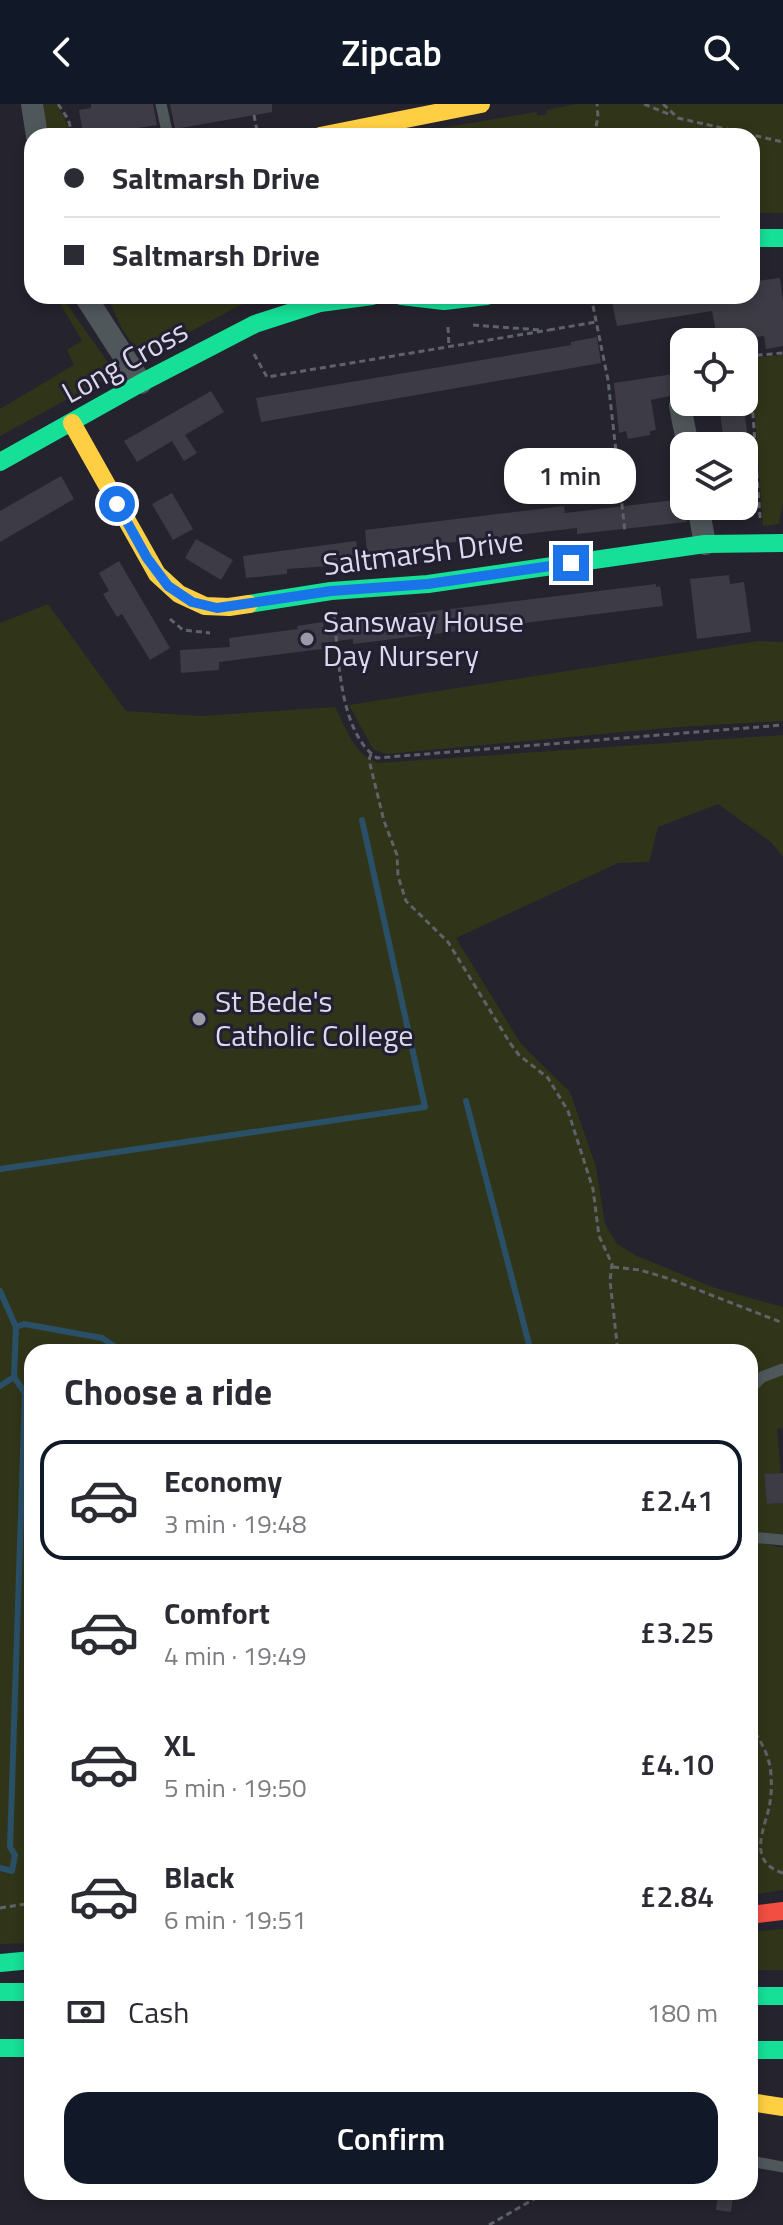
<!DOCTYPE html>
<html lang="en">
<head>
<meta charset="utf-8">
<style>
	:root { --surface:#fff; --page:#f7f7f7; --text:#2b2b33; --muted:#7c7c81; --line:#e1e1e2; --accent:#111827 }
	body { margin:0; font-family:"Titillium Web",sans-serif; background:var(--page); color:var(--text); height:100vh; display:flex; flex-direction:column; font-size:30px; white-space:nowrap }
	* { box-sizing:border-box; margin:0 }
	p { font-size:26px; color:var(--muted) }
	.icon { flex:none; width:44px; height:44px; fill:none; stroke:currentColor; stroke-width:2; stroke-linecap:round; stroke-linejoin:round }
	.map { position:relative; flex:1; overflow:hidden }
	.sheet { position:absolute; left:24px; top:1240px; width:734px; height:856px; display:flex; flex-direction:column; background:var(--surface); border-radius:24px; box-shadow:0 4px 12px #0003 }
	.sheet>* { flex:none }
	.banner { position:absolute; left:24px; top:24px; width:736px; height:176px; border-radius:24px; box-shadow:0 4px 12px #0003; display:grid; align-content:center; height:176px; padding:0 40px; background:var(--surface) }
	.fabs { position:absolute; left:670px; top:224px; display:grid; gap:16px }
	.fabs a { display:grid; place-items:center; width:88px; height:88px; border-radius:16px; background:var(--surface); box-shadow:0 4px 12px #0003; font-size:40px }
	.end { position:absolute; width:36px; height:36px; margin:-18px; border:10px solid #1a73e8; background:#fff; box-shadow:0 0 0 4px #fff }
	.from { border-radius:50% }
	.bubble { position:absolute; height:56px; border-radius:24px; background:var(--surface); box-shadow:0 4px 12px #0003; font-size:26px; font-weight:600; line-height:56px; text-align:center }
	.banner b { display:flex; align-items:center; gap:28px; height:76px; font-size:30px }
	.banner b+b { border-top:2px solid var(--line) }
	.banner i { width:20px; height:20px; background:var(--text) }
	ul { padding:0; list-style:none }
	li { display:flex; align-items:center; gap:24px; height:120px; margin:0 16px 12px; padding:0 24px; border:4px solid transparent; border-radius:24px }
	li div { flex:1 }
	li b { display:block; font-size:30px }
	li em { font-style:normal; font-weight:600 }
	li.selected { border-color:var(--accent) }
	li>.icon { width:72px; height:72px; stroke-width:1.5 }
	h2 { padding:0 40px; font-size:36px; line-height:96px }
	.pay { display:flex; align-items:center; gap:20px; height:88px; padding:0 40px; font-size:30px }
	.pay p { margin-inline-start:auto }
	.cta { display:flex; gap:16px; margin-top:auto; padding:16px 40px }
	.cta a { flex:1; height:92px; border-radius:24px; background:var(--accent); color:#fff; font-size:32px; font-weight:600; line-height:92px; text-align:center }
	header { display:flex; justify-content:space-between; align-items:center; height:104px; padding:0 40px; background:var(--accent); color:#fff; font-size:36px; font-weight:600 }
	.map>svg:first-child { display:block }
</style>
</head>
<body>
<header><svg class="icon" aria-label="back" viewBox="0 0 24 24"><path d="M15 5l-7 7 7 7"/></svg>Zipcab<svg class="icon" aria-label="search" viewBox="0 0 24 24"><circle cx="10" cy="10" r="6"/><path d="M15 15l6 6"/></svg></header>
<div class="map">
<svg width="783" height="2121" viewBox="0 0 783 2121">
	<rect width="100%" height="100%" fill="#25232e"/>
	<g fill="#303519">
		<path d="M 43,0 L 56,0 L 65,15 L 71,32 L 48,32 Z"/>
		<path d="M 576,0 L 783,0 L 783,109 L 752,109 L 752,32 L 424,32 L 424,27 L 536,8 L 538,12 L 547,10 L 547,6 Z"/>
		<path d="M 56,192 L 62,192 C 79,219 98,243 115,269 L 0,332 L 0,305 L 74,261 L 67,246 L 82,237 Z"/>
		<path d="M 107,192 L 258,192 L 157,245 C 129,254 117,212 107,192 Z"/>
		<path d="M 783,251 L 783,398 L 779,420 L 763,422 L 751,254 Z"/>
		<path d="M 48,500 L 126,607 L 201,612 L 335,603 C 347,625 354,652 379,659 L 783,631 L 783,753 L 771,738 L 718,700 L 658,723 L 649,758 L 618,759 L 456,834 L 521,940 L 570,988 L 596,1063 L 605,1120 L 617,1140 L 637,1152 L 715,1184 L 783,1203 L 783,1259 L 760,1269 L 750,1278 L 750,1248 L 32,1248 L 32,1839 L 0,1840 L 0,519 Z"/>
		<path d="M 759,537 L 783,538 L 783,617 L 677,623 L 386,650 L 373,645 L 349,601 Z"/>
		<path d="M 783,1269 L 783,1324 L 777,1325 L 781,1369 L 764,1371 L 767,1400 L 783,1399 L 783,1430 L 760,1429 L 750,1422 L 750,1290 L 761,1278 Z"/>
		<path d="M 750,1436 L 783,1444 L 783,1786 L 750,1791 Z"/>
		<path d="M 783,1825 L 783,1866 L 750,1866 L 750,1828 Z"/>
	</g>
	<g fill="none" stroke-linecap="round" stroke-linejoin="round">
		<g stroke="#2a5068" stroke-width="6">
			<path d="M 466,997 L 531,1248"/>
			<path d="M 0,1065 L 425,1003 L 362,716"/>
			<path d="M 0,1187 L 16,1223"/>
			<path d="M 0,1282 L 14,1273 L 16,1223 L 24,1220 L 102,1234 L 123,1248"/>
			<path d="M 0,1764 L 12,1767 L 15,1751 L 10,1743 L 25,1289 L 14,1273"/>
		</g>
	</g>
	<g fill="#3d3b45">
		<path d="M 91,0 L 153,0 L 157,21 L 87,32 L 83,30 L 79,6 L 91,4 Z"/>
		<path d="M 170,0 L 272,0 L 272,8 L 175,25 Z"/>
		<path d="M 780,174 L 783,198 L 783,242 L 766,245 L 764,232 L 744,235 L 743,227 L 717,233 L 712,207 L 617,222 L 612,198 L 646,192 L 752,192 L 752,185 L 756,185 L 756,177 Z"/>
		<path d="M 597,233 L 601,259 L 261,318 L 256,294 L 571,241 L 571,238 Z"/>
		<path d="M 680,269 L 684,289 L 651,296 L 656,326 L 650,327 L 650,331 L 628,335 L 626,327 L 619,329 L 614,279 Z"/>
		<path d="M 211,287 L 224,308 L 185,331 L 197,349 L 184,357 L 172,337 L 137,358 L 124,337 Z"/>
		<path d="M 719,298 L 743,298 L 749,342 L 724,342 Z"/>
		<path d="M 61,372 L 74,395 L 0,438 L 0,407 Z"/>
		<path d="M 172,389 L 193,425 L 173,436 L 152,400 Z"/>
		<path d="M 684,395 L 687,418 L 577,430 L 577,424 L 367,448 L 365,426 L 564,402 L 565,409 Z"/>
		<path d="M 196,435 L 233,456 L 221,476 L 185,454 Z"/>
		<path d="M 356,437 L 359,460 L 287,465 L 287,470 L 246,474 L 243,452 Z"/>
		<path d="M 119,457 L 170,544 L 150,556 L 122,510 L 117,513 L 103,490 L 109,487 L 99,469 Z"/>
		<path d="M 729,471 L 730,480 L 744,478 L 751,528 L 697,535 L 690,475 Z"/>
		<path d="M 656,480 L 656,483 L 660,482 L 663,502 L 353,540 L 353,535 L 321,539 L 322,545 L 219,558 L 219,566 L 181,569 L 180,546 L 230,543 L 229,534 L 298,525 L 297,522 L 323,518 L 324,524 L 351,519 L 351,517 Z"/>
		<path d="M 783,1369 L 783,1399 L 767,1400 L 764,1370 Z"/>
		<path d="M 718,2090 L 733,2092 L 731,2108 L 716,2106 Z"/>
	</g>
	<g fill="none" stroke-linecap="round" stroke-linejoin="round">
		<g stroke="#5f6268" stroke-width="3" stroke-dasharray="6 4" stroke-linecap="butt">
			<path d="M 58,0 L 68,15 L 73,32"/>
			<path d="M 644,0 L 671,11"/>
			<path d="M 663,0 L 678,14 L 783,38"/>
			<path d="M 254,11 L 258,32"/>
			<path d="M 594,32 L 598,13 L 597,0"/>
			<path d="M 591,192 L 608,276 L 625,428"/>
			<path d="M 473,221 L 541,226"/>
			<path d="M 448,223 L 449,243"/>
			<path d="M 549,226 L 596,218"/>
			<path d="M 254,250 L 267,273 L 549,226"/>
			<path d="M 760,414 L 749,252 L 783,249"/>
			<path d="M 334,512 C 339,554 339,628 377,654 L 783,621"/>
			<path d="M 170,515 L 183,526 L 210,529"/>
			<path d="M 371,650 L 369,656 L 384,717 L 397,751 L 398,772 L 406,797 L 448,838 L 510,939 L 519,951 L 548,974 L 568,1007 L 593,1085 L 599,1132 L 612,1160 L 610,1177 L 618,1248"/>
			<path d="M 613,1163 L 640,1166 L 670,1175 L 783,1219"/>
			<path d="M 750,1620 C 760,1636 771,1653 771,1673 C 772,1683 771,1694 769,1704 C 763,1728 748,1758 783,1769"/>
			<path d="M 0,1804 L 32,1799"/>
			<path d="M 653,2088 C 670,2096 685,2097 701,2088"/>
			<path d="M 489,2121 L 546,2088"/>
		</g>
		<g stroke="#50575b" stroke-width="11">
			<path d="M 161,0 L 168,32"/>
			<path d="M 750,1285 L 762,1273 L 783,1265"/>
			<path d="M 750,1433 L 783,1436"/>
			<path d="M 750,2057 L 783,2063"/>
		</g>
		<g stroke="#50575b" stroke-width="22">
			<path d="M 32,0 L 37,32"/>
			<path d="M 85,192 L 141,279"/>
			<path d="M 680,302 L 688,342"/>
			<path d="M 698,402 L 705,440"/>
		</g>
		<g stroke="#16e098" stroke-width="18">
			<path d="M 752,134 L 783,134"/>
			<path d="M 401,192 L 444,197 L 487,192"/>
			<path d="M 0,358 L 141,279 L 255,220 L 320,199 L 372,192"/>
			<path d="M 249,500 L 331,487 L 428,480 L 705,440 L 783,439"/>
			<path d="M 0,1859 L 32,1856"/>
			<path d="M 0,1888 L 32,1888"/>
			<path d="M 750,1892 L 783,1892"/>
			<path d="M 0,1944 L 32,1944"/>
			<path d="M 750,1946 L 783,1946"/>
		</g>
		<g stroke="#ffcf43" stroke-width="18">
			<path d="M 320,32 L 481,0"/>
			<path d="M 72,319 L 157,470 L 179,490 L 205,502 L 229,503 L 249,500"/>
			<path d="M 750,1998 L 783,2003"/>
		</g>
		<path stroke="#f24e42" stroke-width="18" d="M 750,1811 L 783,1807"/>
	</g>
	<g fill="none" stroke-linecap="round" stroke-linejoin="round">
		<path stroke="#1a73e8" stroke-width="10" d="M 117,400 L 147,454 L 168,482 L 192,498 L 217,504 L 331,487 L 428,480 L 571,459"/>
	</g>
	<g fill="#9b9aa7" stroke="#221e33" stroke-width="3">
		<circle cx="307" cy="535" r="8"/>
		<circle cx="199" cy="915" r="8"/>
	</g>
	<g text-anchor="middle" stroke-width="6" stroke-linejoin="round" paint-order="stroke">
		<g font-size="30" fill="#dbdae8" stroke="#221e33">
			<text transform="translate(125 258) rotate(-29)" y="10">Long Cross</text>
			<text transform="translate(423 449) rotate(-7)" y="10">Saltmarsh Drive</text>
		</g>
		<g font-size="30" fill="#dbdae8" stroke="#221e33" text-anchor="start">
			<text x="323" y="528">Sansway House<tspan x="323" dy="34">Day Nursery</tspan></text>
			<text x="215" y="908">St Bede's<tspan x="215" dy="34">Catholic College</tspan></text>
		</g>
	</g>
</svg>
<div class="fabs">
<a><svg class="icon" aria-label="locate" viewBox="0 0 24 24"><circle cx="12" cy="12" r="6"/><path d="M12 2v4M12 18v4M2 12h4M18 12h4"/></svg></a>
<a><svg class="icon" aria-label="layers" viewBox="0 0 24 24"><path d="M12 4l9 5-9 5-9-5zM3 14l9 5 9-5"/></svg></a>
</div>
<i class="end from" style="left:117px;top:400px"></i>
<i class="end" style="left:571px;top:459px"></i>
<div class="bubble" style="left:504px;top:344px;width:132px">1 min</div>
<div class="banner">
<b><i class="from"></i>Saltmarsh Drive</b>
<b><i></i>Saltmarsh Drive</b>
</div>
<section class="sheet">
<h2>Choose a ride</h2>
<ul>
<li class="selected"><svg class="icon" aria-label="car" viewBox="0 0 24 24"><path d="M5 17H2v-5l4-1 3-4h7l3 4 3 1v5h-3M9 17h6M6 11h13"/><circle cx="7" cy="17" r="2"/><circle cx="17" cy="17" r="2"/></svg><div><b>Economy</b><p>3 min · 19:48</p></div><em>£2.41</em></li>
<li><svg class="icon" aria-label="car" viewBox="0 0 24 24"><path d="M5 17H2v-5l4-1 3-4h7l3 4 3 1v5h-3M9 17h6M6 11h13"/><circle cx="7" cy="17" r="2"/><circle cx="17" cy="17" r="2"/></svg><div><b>Comfort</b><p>4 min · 19:49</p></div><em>£3.25</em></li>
<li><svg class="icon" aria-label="car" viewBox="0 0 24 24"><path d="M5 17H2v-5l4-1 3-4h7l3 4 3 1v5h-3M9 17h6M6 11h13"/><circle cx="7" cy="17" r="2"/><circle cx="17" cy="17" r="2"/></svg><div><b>XL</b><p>5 min · 19:50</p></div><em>£4.10</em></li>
<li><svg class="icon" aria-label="car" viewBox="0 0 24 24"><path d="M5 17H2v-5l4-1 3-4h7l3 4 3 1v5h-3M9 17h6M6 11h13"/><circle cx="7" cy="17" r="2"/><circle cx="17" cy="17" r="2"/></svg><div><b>Black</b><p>6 min · 19:51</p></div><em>£2.84</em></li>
</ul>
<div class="pay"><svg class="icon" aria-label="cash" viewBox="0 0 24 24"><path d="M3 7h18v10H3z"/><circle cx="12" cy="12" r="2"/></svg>Cash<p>180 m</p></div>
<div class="cta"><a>Confirm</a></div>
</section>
</div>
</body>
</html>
